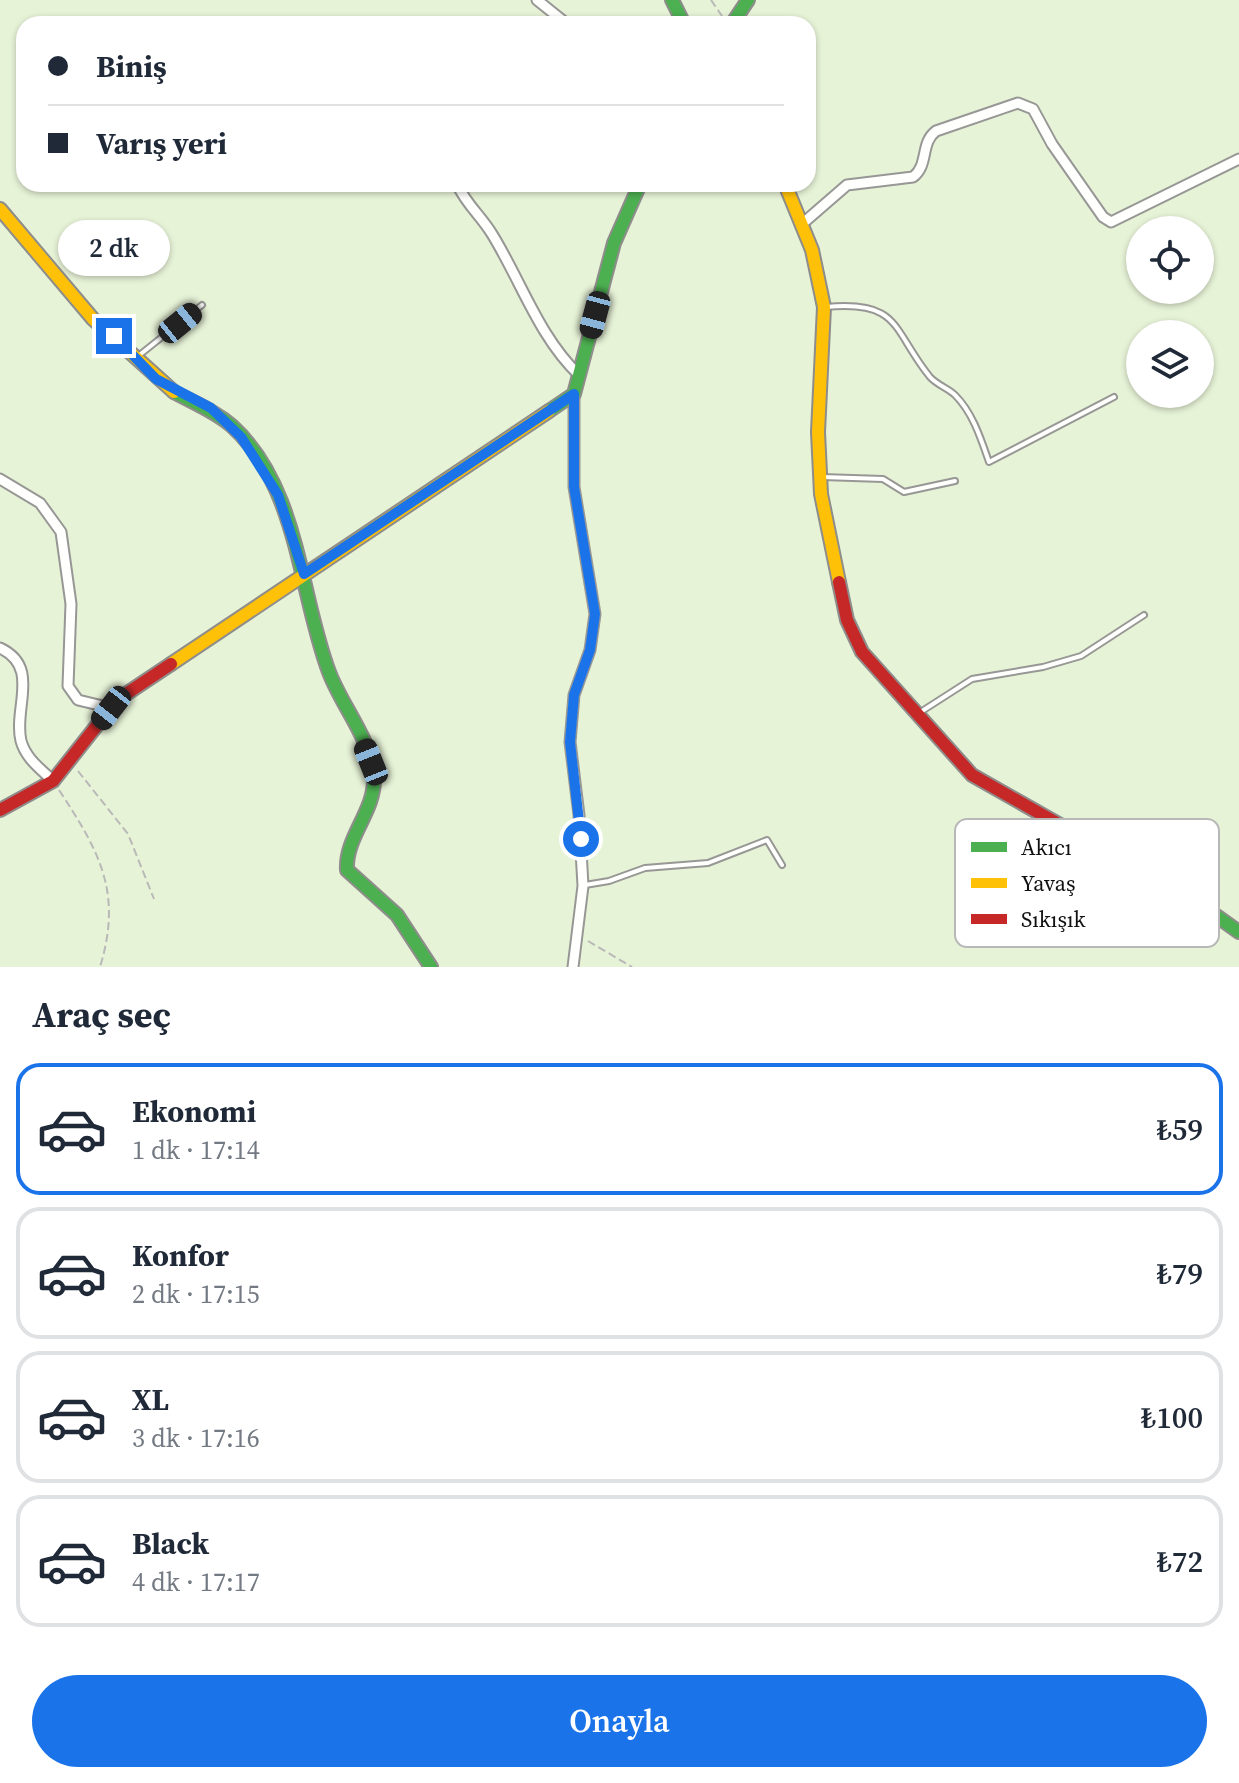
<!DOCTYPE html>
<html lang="tr">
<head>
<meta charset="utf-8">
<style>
	:root { --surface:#fff; --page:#f2f2f3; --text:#1f2937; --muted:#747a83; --line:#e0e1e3; --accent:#1a73e8 }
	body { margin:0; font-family:"Source Serif 4",serif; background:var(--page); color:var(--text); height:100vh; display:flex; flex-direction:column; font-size:30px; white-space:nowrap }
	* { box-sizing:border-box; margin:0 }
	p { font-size:26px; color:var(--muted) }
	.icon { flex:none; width:44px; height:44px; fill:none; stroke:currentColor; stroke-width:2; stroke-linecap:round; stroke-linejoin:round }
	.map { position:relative; height:967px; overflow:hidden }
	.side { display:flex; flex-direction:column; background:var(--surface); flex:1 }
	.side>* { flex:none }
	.top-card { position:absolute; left:16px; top:16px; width:800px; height:176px; border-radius:24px; box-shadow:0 2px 6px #0004; display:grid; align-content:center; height:176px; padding:0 32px; background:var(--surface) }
	.tools { position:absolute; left:1126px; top:216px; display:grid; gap:16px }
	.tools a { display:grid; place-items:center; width:88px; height:88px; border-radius:50%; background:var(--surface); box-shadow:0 2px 6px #0004; font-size:40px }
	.end { position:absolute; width:36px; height:36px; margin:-18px; border:10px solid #1a73e8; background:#fff; box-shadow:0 0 0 4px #fff }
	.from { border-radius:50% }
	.bubble { position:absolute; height:56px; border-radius:28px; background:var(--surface); box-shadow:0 2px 6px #0004; font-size:26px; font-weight:600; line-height:56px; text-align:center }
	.car { position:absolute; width:24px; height:48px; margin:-24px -12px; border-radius:10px; box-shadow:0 0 6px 2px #0007; background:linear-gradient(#222 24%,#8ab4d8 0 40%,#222 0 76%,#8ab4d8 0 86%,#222 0) }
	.top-card b { display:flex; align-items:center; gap:28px; height:76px; font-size:30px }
	.top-card b+b { border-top:2px solid var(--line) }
	.top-card i { width:20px; height:20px; background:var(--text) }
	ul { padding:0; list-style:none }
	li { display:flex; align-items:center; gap:24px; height:132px; margin:0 16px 12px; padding:0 16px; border:4px solid var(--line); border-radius:24px }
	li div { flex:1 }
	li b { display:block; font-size:30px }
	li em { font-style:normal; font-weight:600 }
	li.active { border-color:var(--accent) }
	li>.icon { width:72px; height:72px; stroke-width:1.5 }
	h2 { padding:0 32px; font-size:36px; line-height:96px }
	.action { display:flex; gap:16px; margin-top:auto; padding:16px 32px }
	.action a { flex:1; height:92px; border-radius:48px; background:var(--accent); color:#fff; font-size:32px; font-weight:600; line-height:92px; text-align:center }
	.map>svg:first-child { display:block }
</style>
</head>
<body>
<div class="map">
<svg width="1239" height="967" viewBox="0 0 1239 967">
	<rect width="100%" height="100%" fill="#fdfcf7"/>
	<path fill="#e7f3d7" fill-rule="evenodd" d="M 0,0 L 1239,0 L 1239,967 L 0,967 ZM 24,24 L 808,24 L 808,184 L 24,184 ZM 1140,230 L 1200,230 L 1200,290 L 1140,290 ZM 1140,334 L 1200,334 L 1200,394 L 1140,394 Z"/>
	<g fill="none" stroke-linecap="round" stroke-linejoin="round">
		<g stroke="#979795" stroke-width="8">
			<g id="lane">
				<path d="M 826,307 C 901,300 892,330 930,377 C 937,385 948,388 955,395 C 973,413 981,439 989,462 L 1114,397"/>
				<path d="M 137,357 L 202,305"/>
				<path d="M 822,477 L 883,479 L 904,492 L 955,481"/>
				<path d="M 919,713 L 972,679 L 1043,667 L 1081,656 L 1144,615"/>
				<path d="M 585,885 L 609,881 L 645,868 L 708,863 L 767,840 L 782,865"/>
			</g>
		</g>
		<g stroke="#979795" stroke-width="13">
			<g id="street">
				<path d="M 537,0 L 567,24"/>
				<path d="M 670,24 L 681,17"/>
				<path d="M 457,184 C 466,204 481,216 492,234 C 521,281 539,337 579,375"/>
				<path d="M 802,224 L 847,185 L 913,177 C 929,165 920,143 936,131 L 1018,103 L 1033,109 L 1052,144 L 1103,217 L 1111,222 L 1239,159"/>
				<path d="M 0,479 L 40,503 L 61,532 L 71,604 L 68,686 L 78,700 L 111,708"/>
				<path d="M 0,648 C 41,667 13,708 21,741 C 26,759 41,769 53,781"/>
				<path d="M 573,967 L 583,886 L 579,815 L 570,742 L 574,695 L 590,650 L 595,614 L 574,487 L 574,394"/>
			</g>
		</g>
		<g stroke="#8e8d8b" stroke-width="16">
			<g id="fast">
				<path d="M 672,0 L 684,24"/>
				<path d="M 732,24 L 748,0"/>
				<path d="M 174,392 C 194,403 215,411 232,426 C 299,487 299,593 329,672 C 342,707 372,740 374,778 C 375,812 345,837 347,870 L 397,915 L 431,967"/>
				<path d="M 549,411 L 574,394 L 614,243 L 640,184"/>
				<path d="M 1076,834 L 1204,907 L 1239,932"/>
			</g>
		</g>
		<g stroke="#8e8d8b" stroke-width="16">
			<g id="slow">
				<path d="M 785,184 L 812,250 L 824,307 L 818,432 L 821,494 L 839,582"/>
				<path d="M 0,209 L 93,319 L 174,392"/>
				<path d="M 171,664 L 549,411"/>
			</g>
		</g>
		<g stroke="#8e8d8b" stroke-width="16">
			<g id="jam">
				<path d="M 839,582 L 847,620 L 862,652 L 972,775 L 1076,834"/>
				<path d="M 0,810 L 53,781 L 117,700 L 171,664"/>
			</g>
		</g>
		<g stroke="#b9b9b8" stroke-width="2" stroke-dasharray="8 4" stroke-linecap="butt">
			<path d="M 711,0 L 722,16"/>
			<path d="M 78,771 L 128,834 L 154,899"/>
			<path d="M 59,790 C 99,851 123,892 100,967"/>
			<path d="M 588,941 L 632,967"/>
		</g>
		<use href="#lane" stroke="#fffffe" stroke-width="4"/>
		<use href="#street" stroke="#fffffe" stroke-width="9"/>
		<use href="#fast" stroke="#4caf50" stroke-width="12"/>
		<use href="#slow" stroke="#ffc107" stroke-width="12"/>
		<use href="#jam" stroke="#c62828" stroke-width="12"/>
	</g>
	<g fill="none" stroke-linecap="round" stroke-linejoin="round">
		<path stroke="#1a73e8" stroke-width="10" d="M 114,336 L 156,379 L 211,408 L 241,437 L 278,495 L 304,574 L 574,394 L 574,487 L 595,614 L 590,650 L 574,695 L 570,742 L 581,839"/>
	</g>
	<rect x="955" y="819" width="264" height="128" rx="12" fill="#fff" stroke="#b8b8b8" stroke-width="2"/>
	<rect x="971" y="842" width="36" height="10" fill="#4caf50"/>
	<rect x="971" y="878" width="36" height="10" fill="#ffc107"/>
	<rect x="971" y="914" width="36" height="10" fill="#c62828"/>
	<g font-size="22" fill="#111">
		<text x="1021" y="855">Akıcı</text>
		<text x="1021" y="891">Yavaş</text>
		<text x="1021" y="927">Sıkışık</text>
	</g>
</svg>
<div class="tools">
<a><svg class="icon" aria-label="locate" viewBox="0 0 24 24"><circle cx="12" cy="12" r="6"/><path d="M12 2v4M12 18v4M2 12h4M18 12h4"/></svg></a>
<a><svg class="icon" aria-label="layers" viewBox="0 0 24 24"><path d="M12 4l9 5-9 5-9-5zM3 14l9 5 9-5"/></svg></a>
</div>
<i class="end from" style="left:581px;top:839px"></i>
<i class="end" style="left:114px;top:336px"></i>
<div class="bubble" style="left:58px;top:220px;width:112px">2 dk</div>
<i class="car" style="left:595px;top:315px;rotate:195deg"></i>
<i class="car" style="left:180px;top:323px;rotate:51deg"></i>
<i class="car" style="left:111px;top:708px;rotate:218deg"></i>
<i class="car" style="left:371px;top:762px;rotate:338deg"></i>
<div class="top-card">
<b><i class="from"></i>Biniş</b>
<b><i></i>Varış yeri</b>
</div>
</div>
<section class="side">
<h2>Araç seç</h2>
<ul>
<li class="active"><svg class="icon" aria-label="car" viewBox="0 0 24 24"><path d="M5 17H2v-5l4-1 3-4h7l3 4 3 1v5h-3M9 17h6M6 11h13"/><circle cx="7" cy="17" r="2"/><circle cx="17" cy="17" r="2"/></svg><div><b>Ekonomi</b><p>1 dk · 17:14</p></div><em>₺59</em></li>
<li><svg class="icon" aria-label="car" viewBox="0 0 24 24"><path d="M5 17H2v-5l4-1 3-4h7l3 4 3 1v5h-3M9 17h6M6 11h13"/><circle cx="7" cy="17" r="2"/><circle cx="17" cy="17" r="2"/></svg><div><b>Konfor</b><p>2 dk · 17:15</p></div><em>₺79</em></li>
<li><svg class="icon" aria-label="car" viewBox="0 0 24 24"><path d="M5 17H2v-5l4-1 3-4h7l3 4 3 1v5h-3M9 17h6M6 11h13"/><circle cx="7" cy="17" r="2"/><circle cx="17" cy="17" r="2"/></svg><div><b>XL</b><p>3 dk · 17:16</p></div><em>₺100</em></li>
<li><svg class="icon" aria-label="car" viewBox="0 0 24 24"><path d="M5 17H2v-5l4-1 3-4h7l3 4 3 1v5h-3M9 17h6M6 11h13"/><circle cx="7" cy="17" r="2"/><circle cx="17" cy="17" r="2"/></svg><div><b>Black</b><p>4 dk · 17:17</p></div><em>₺72</em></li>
</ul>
<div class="action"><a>Onayla</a></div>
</section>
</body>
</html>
